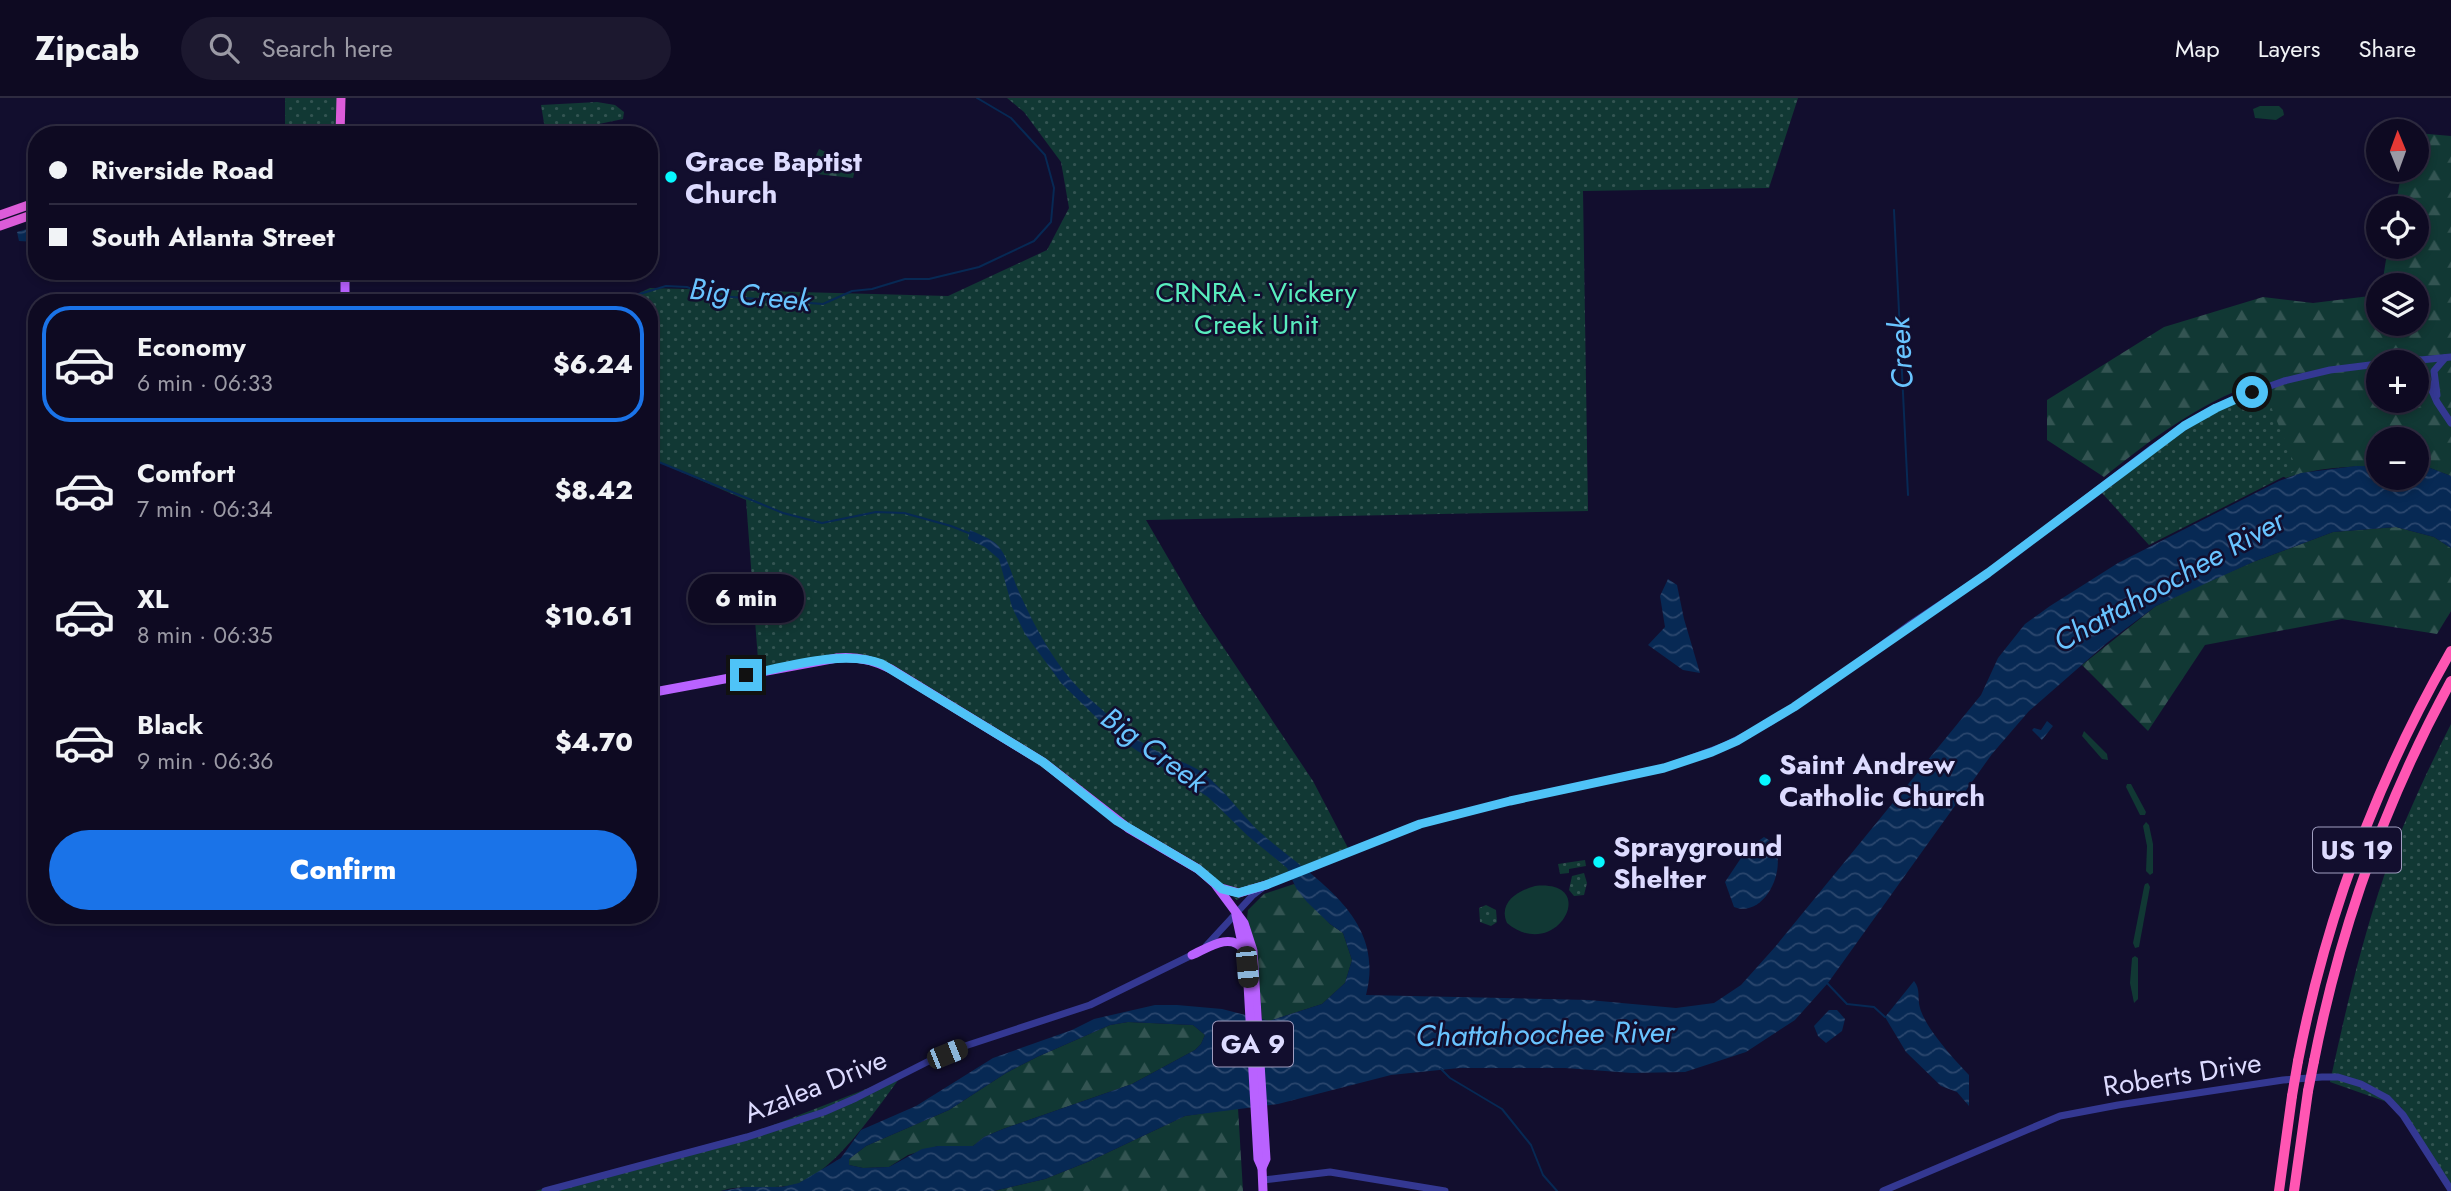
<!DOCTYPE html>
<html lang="en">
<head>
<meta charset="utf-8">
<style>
	:root { --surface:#0e0a22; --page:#1c182f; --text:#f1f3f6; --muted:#9b9aa5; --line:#2e2b40; --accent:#1a73e8 }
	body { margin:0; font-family:Jost,sans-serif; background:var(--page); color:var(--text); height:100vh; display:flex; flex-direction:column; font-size:26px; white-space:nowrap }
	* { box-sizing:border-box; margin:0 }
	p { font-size:23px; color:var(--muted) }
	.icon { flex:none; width:38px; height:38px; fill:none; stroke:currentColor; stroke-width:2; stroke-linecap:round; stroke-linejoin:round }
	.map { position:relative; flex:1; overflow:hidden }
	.details { position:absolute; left:28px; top:196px; width:630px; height:630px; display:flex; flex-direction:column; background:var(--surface); border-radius:28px; box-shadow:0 4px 10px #0003,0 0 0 2px var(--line) }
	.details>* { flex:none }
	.hud { position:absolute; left:28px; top:28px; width:630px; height:154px; border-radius:28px; box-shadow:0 4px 10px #0003,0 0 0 2px var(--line); display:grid; align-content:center; height:154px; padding:0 21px; background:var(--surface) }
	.needle { width:46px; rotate:359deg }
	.fabs { position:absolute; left:2366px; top:21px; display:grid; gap:14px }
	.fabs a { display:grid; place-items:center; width:63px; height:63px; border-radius:50%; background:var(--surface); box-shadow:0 4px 10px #0003,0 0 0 2px var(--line); font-size:35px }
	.end { position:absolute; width:32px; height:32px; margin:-16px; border:9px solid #4fc3f7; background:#111; box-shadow:0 0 0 4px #111 }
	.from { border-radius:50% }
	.bubble { position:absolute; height:49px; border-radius:24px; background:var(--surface); box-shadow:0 4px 10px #0003,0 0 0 2px var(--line); font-size:23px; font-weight:800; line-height:49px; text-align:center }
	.car { position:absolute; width:21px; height:42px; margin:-21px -10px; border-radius:9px; box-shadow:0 0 5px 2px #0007; background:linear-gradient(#222 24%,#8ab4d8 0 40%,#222 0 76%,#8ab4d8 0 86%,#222 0) }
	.hud b { display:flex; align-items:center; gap:24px; height:66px; font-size:26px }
	.hud b+b { border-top:2px solid var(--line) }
	.hud i { width:18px; height:18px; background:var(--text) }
	ul { padding:12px 0 0; list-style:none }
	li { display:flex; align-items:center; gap:21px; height:116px; margin:0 14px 10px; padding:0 7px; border:4px solid transparent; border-radius:28px }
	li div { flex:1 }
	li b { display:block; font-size:26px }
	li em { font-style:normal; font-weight:800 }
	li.on { border-color:var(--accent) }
	li>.icon { width:63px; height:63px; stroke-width:1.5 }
	.primary-button { display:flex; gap:14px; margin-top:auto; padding:14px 21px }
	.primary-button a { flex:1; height:80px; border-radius:42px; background:var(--accent); color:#fff; font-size:28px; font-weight:800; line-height:80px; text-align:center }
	header { display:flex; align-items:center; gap:42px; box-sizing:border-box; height:98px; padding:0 35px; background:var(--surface); border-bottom:2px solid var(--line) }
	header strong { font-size:33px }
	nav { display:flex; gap:38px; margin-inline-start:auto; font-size:24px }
	.search { width:490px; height:63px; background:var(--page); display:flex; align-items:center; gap:18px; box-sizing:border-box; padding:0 24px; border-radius:38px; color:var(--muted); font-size:26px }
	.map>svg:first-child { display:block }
</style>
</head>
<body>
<header>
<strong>Zipcab</strong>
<div class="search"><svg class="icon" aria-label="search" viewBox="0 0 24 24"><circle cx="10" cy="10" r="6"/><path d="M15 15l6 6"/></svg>Search here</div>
<nav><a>Map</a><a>Layers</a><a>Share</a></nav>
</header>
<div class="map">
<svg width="2451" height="1093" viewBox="0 0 2451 1093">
	<defs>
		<pattern id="forest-firs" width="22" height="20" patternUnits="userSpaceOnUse" patternTransform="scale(1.75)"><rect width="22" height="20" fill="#113834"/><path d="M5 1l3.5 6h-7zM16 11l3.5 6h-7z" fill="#335452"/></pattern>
		<pattern id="cemetery-stones" width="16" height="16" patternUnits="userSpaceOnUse" patternTransform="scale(1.75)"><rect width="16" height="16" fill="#113834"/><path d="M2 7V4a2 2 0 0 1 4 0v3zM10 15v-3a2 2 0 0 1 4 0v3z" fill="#335452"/></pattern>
		<pattern id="park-dots" width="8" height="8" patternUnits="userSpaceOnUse" patternTransform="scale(1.75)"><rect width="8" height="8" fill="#113834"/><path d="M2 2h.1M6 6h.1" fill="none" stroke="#335452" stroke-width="1.8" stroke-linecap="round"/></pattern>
		<pattern id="water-waves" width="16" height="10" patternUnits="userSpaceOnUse" patternTransform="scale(1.75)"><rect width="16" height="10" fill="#072954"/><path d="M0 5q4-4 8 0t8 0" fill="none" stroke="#2b476e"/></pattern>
	</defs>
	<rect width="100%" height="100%" fill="#120e2e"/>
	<g fill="#113834">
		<path d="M 2260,8 L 2279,8 L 2283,12 L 2284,17 L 2276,22 L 2255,20 L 2253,11 Z"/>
		<path d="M 2084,633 L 2107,656 L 2108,662 L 2102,661 L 2082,638 Z"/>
		<path d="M 2127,686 L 2131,686 L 2146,714 L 2145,717 L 2140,717 L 2126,689 Z"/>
		<path d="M 2146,724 L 2149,727 L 2153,746 L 2153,775 L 2150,777 L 2146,773 L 2147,748 L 2143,728 Z"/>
		<path d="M 2148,785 L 2150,789 L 2139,849 L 2135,850 L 2133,845 L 2144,789 L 2145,786 Z"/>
		<path d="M 1535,788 C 1602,781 1556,866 1507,825 C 1498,805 1517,793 1535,788 Z"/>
		<path d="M 2135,858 L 2138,860 L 2138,901 L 2134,905 L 2130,885 L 2132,860 Z"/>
	</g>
	<g fill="url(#forest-firs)" fill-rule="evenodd">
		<path d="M 2417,35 L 2451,38 L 2451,378 L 2425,368 L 2417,368 L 2417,341 L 2378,341 L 2378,368 C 2348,368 2315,370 2286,380 L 2277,375 L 2254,286 C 2198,306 2150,342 2104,379 L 2047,342 L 2047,302 L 2164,229 L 2263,199 L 2313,205 L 2378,197 L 2378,226 L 2417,226 L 2417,187 L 2382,187 L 2388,149 L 2417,149 L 2417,110 L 2395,110 L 2402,72 L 2417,72 ZM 2378,264 L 2417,264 L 2417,303 L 2378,303 Z"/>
		<path d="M 2396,429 L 2434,439 L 2451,450 L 2451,513 L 2437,536 L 2342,521 L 2205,547 L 2148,633 L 2082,567 L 2156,508 L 2200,487 L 2253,464 L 2333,434 Z"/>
		<path d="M 1294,786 L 1330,826 L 1343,835 L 1352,862 L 1345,885 L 1322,906 L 1269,923 L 1262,921 L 1257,853 L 1247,820 L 1248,812 L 1264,796 Z"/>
		<path d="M 1128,924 L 1193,927 L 1205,937 L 1201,946 L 1195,952 L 1132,986 L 1003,1031 L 984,1039 L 973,1048 L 938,1048 L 908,1057 L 889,1069 L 863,1070 L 849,1067 L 849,1061 L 866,1048 L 949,1012 L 1006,975 L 1037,959 L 1110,927 Z"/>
		<path d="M 1238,1010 L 1243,1093 L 994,1093 L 1045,1081 L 1090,1063 L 1185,1018 Z"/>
	</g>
	<path fill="url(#cemetery-stones)" d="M 819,51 L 856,68 L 853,80 L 816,76 L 814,62 Z"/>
	<g fill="url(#park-dots)">
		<rect x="285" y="0" width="56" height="37"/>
		<path d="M 1007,0 L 1798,0 L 1769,90 L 1583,93 L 1588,413 L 1146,422 L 1199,513 L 1313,683 L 1348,750 L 1271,780 L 1237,802 L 1218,786 L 905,579 L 876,563 L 847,561 L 759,575 L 746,402 L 649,360 L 649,205 L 617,205 L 650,190 L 948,198 L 1047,152 L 1069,110 L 1061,64 L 1024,14 Z"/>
		<path d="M 597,4 L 615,7 L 624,14 L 623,21 L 546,37 L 541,7 Z"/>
		<path d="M 2263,289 L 2297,372 L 2149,447 L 2102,395 L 2116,385 L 2170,338 Z"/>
		<path d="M 2451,626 L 2451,1089 L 2401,1009 L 2330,984 C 2345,915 2361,845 2384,778 C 2403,725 2426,675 2451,626 Z"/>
		<path d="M 1585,762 L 1586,768 L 1569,771 L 1569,775 L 1560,776 L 1558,766 Z"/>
		<path d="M 1584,775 L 1587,785 L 1584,797 L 1574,798 L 1569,792 L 1572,778 Z"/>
		<path d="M 1486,807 L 1496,812 L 1497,824 L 1491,828 L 1480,824 L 1479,810 Z"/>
		<path d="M 902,977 C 878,1009 836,1073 797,1086 C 772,1093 746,1085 721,1093 L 535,1093 L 761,1032 Z"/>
	</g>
	<g fill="url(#water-waves)" fill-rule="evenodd">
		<path d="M 37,128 L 37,144 L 19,143 L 17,134 Z"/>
		<path d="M 2356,368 L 2378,368 L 2378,380 L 2417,380 L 2417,368 L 2425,368 L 2451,378 L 2451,450 L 2434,439 L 2396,429 L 2333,434 L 2253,464 L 2156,508 L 2108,544 L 2029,613 L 1992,656 L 1828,885 L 1795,922 L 1746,954 L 1685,974 L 1632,975 L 1565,970 L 1459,970 L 1391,977 L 1278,1006 L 1185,1018 L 1090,1063 L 1045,1081 L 994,1093 L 721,1093 L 745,1089 L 782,1089 L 799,1085 L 841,1060 L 861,1032 L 916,1008 L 993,960 L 1072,932 L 1094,921 L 1155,907 L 1177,907 L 1222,911 L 1269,923 L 1322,906 L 1345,885 L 1352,862 L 1343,835 L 1330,826 L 1307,804 L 1296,790 L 1287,770 L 1248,738 L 1208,699 L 1133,650 L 1100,623 L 1062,586 L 1025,536 L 1012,509 L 999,461 L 985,449 L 968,441 L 970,432 C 978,436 987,439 994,444 C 1008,455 1012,480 1020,496 C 1037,534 1059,574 1091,602 C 1107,616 1134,641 1153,651 C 1167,659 1183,663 1197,671 C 1220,685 1241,717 1261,735 C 1311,780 1387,817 1366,897 L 1589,902 L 1676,910 L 1714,905 L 1741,887 L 1775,849 L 1981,597 L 1998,560 L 2025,526 L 2050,508 L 2118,465 L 2279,383 L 2301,375 ZM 1128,924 L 1193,927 L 1205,937 L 1201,946 L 1195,952 L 1132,986 L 1003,1031 L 984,1039 L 973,1048 L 938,1048 L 922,1051 L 889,1069 L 863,1070 L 849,1067 L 849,1061 L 866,1048 L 949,1012 L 1006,975 L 1037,959 L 1110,927 Z"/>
		<path d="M 1668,481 L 1677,487 L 1684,521 L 1700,575 L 1683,572 L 1648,547 L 1665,529 L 1660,498 Z"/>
		<path d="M 2047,623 L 2053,628 L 2042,642 L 2032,632 L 2034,630 L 2041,632 Z"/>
		<path d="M 1764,739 C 1795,753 1769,823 1734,809 L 1725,784 L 1747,751 Z"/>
		<path d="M 1914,883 C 1921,892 1917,900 1920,910 C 1926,931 1954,961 1969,977 L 1969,1008 L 1957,994 L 1941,988 L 1906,954 L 1885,919 Z"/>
		<path d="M 1829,912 L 1837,912 L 1845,921 L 1842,933 L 1826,945 L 1818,938 L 1814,928 Z"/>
	</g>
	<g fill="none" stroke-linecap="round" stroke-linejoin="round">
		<g stroke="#072954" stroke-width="2">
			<path d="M 1894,112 L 1908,397"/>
			<path d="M 610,205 L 666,188 L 687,189 L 707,197 L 823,206 L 852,193 L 872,191 L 905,181 L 929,181 L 979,169 L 1034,143 L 1051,124 L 1054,90 L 1045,57 L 1011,20 L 977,0"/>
			<path d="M 649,360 L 783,415 L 822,425 L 876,414 L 904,415 L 951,428 L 971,436"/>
			<path d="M 1826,884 L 1847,906 L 1874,909 L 1885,919"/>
			<path d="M 1441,971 L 1450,980 L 1502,1011 L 1531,1047 L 1543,1077 L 1557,1093"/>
		</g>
		<g stroke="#343892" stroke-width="7">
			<path d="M 2419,262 L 2437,304 L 2451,325"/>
			<path d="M 2400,264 L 2451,259"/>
			<path d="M 2437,297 L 2434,273 L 2445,260"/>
			<path d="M 1206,848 L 1253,797 L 1266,787 L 1420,726 L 1510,703 L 1664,670 L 1724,648 L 1769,625 L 1820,592 L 1909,527 L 1988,475 L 2151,351 L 2199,319 L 2234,301 L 2284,283 L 2330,272 L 2378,266"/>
			<path d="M 1263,1082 L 1330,1074 L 1445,1093"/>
			<path d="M 545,1093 L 747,1039 L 824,1014 L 856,1000 L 929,963 L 965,948 L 1090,907 L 1196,855"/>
			<path d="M 1883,1093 L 2060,1018 L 2118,1007 L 2283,982 L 2322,979 L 2338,979 L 2361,986 L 2387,1000 L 2403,1017 L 2451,1092"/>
		</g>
		<g stroke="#b962ff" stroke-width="9">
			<path d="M 345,205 L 345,173"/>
			<path d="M 649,595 L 837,560 C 857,558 873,562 891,571 L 1043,664 L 1128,730 L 1198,771 L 1215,786 L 1244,825 L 1253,853 L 1266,1061 L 1262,1070 L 1263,1093"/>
			<path d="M 1221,790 L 1239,795 L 1266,787"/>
			<path d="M 1236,817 L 1247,869 L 1258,1061 L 1262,1070"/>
			<path d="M 1192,857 C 1208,850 1230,834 1243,851"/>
		</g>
		<g stroke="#dc5cd9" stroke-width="9">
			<path d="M 340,37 L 341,0"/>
			<path d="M 0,117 L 37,104"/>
			<path d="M 0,128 L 37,115"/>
		</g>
		<g stroke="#ff56b3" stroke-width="10">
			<path d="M 2298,963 C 2326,819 2378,680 2451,553"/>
			<path d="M 2314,963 C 2340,830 2386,702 2451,583"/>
			<path d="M 2279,1093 L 2292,998"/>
			<path d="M 2294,1093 L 2308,993"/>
		</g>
		<g stroke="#ff56b3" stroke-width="10">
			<path d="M 2308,993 L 2314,963"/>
			<path d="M 2292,998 L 2298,963"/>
		</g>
	</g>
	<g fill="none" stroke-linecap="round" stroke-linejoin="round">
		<path stroke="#4fc3f7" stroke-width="9" d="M 746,577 C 786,569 844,551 882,566 L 1043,664 L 1117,723 L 1198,771 L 1222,791 L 1238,795 L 1266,787 L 1420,726 L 1510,703 L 1664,670 L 1712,654 L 1737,643 L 1794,609 L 1988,475 L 2184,328 L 2216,310 L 2252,294"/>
	</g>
	<g fill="#07f8ff" stroke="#120e2e" stroke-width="2.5">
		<circle cx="671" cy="79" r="7"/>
		<circle cx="1765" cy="682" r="7"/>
		<circle cx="1599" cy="764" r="7"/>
	</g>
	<g text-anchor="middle" stroke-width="5" stroke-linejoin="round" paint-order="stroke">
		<g fill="#120e2e" stroke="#a09ec0" stroke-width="2">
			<rect x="2313" y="729.5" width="88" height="45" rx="5"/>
			<rect x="1213" y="923.5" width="80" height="45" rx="5"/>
		</g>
		<g font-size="26" font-weight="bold" fill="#dddbff">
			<text x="2357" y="761">US 19</text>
			<text x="1253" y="955">GA 9</text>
		</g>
		<g font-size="28" font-weight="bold" fill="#dddbff" stroke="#120e2e" text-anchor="start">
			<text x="685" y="73">Grace Baptist<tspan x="685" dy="32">Church</tspan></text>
			<text x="1779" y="676">Saint Andrew<tspan x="1779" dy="32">Catholic Church</tspan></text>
			<text x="1613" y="758">Sprayground<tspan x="1613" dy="32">Shelter</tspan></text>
		</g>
		<g font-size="28" fill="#59edbe" stroke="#120e2e">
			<text x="1256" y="204">CRNRA - Vickery<tspan x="1256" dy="32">Creek Unit</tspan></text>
		</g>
		<g font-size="28" fill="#dddbff" stroke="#120e2e">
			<text transform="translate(2182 976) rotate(-9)" y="10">Roberts Drive</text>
			<text transform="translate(815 988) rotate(-22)" y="10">Azalea Drive</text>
		</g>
		<g font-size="30" font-style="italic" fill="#69c4ff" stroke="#120e2e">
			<text transform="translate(750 197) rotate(6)" y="10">Big Creek</text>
			<text transform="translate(1901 255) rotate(-93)" y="10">Creek</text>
			<text transform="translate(2169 483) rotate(-29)" y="10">Chattahoochee River</text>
			<text transform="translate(1154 652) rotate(36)" y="10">Big Creek</text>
			<text transform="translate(1545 936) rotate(-1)" y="10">Chattahoochee River</text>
		</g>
	</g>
</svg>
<div class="fabs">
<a><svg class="needle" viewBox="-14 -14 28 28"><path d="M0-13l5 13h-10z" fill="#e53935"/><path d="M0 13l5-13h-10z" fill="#9b9aa5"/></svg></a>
<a><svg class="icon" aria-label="locate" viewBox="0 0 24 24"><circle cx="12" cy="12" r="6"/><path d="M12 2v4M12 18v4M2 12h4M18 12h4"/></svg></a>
<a><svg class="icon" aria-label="layers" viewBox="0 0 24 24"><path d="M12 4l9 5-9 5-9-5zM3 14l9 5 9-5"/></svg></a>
<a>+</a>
<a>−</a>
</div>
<i class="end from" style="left:2252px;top:294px"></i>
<i class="end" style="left:746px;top:577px"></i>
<div class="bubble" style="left:688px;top:476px;width:116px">6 min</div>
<i class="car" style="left:1247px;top:869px;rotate:175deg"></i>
<i class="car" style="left:947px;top:956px;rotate:68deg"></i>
<div class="hud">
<b><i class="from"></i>Riverside Road</b>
<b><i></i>South Atlanta Street</b>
</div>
<section class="details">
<ul>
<li class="on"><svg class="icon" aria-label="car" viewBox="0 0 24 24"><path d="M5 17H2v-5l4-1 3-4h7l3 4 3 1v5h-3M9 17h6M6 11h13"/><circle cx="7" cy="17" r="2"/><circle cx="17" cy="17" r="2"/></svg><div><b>Economy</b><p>6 min · 06:33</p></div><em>$6.24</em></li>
<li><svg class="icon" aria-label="car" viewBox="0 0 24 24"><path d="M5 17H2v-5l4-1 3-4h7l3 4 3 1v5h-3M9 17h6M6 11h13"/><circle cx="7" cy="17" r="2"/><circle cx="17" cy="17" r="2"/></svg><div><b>Comfort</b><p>7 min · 06:34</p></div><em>$8.42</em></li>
<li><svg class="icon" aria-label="car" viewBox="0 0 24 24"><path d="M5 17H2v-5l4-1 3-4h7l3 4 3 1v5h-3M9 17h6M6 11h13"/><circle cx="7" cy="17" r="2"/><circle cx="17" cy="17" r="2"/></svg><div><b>XL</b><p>8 min · 06:35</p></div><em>$10.61</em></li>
<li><svg class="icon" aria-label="car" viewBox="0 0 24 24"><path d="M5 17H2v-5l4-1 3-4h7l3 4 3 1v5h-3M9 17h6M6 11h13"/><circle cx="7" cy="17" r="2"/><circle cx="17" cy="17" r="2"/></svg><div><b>Black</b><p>9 min · 06:36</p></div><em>$4.70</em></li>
</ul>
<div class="primary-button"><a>Confirm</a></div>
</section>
</div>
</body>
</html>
